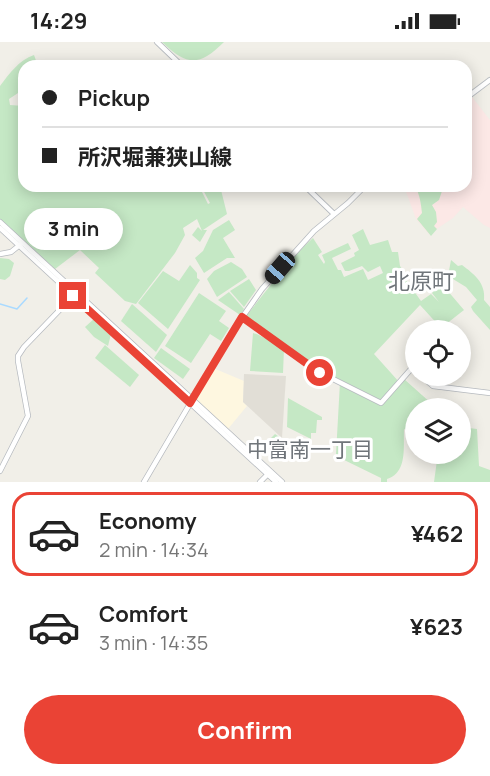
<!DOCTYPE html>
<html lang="en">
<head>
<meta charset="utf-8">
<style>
	:root { --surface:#fff; --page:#f2f2f2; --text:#222; --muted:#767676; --line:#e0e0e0; --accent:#ea4335 }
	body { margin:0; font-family:Manrope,"Noto Sans JP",sans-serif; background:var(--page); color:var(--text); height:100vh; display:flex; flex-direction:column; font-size:22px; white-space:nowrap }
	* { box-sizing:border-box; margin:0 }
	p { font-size:20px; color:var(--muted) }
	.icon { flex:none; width:33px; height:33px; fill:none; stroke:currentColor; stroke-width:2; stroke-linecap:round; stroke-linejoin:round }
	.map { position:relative; height:440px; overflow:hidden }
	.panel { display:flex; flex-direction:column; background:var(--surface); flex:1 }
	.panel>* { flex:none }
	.hud { position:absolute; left:18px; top:18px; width:454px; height:132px; border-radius:18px; box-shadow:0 3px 15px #0003; display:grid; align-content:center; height:132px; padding:0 24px; background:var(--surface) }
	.fabs { position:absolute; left:405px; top:278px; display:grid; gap:12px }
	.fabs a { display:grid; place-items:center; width:66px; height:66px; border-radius:50%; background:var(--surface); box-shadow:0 3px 15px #0003; font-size:30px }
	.end { position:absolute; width:27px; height:27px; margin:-14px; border:8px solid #ea4335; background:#fff; box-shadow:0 0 0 3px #fff }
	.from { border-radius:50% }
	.bubble { position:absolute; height:42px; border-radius:21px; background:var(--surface); box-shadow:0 3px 15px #0003; font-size:20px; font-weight:700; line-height:42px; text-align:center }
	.car { position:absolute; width:18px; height:36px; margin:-18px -9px; border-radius:8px; box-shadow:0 0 4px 2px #0007; background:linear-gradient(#222 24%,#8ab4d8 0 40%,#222 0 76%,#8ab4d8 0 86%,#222 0) }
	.hud b { display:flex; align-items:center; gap:21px; height:57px; font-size:22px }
	.hud b+b { border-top:2px solid var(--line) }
	.hud i { width:15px; height:15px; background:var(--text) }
	ul { padding:10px 0 0; list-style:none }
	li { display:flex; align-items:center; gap:18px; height:84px; margin:0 12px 9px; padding:0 12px; border:3px solid transparent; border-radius:18px }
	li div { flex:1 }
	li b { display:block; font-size:22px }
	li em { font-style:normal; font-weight:700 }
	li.active { border-color:var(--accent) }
	li>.icon { width:54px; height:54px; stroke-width:1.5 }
	.button { display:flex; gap:12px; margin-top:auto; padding:12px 24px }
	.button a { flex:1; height:69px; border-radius:36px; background:var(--accent); color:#fff; font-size:24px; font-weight:700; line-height:69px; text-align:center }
	.status { display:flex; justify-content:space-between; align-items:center; height:42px; padding:0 30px; background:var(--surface); direction:ltr }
	.status svg { height:16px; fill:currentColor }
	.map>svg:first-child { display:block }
</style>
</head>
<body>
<div class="status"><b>14:29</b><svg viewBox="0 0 49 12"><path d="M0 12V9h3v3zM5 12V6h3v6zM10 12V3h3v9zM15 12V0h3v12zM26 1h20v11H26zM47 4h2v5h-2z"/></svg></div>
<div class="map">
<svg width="490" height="440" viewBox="0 0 490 440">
	<rect width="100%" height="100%" fill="#f1efe8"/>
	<path fill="#fef7e0" d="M 213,326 L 244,339 L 243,360 L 247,364 L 228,387 L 197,358 L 197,355 Z"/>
	<path fill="#e1ded6" d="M 244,332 L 286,334 L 282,396 L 243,360 Z"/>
	<path fill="#fce8e6" d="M 472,55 L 490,78 L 490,186 L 484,183 L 463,165 L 453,176 L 429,192 L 416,177 L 404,144 L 466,144 L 467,59 Z"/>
	<g fill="#c5e8c5">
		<path d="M 162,0 L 224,0 C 199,25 187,24 162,0 Z"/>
		<path d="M 34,13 L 38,24 L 24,24 L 24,47 L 9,57 L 10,63 L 24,64 L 24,144 L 199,144 L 208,162 L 210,161 L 201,144 L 220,144 L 227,172 L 203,188 L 207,188 L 200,200 L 192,193 L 198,185 L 202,189 L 197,177 L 183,186 L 185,193 L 175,211 L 136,262 L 125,259 L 95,231 L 99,226 L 80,208 L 55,227 L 0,177 L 0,44 C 9,32 19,18 34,13 Z"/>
		<path d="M 415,144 L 439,144 L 442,149 L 439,158 L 432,163 L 436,170 L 437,180 L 434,184 L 437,187 L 431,194 L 417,177 L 422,171 C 421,162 420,153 415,144 Z"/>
		<path d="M 229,178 L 235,188 L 223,196 L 235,216 L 227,216 L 204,231 L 195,216 L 203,209 L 213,188 Z"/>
		<path d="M 363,187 L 370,203 L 388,198 L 392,210 L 398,210 L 400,224 L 406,233 L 397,243 L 406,238 L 421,259 L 431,252 L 439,260 L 432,251 L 441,241 L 464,268 L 441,286 L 420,263 L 374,312 L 400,341 L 404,337 L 432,362 L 433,366 L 416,366 L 415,392 L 404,387 C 403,405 408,430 387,437 L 387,440 L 381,440 L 381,436 L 338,415 L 336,412 L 340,340 L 320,330 L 245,275 C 268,248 286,220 313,196 L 322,210 L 318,213 L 324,222 L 325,220 L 322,213 L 348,201 L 351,207 L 332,216 L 338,228 L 341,228 L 344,235 L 363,227 L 368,238 L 383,231 L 380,224 L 368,230 L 362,224 L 349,229 L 345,229 L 341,221 L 355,214 L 354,211 L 359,208 L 352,193 Z"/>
		<path d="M 0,216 L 9,217 L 14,221 L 10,234 L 5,238 L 0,237 Z"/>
		<path d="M 451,218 L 458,224 L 462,223 C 474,232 486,241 484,258 L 490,265 L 490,288 L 473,269 L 471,265 L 477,258 L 466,245 L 448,234 Z"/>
		<path d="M 231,220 L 242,227 L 247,235 L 217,255 L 207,237 L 214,229 Z"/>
		<path d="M 190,223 L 197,231 L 197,236 L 200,238 L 168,287 L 138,261 L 163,229 L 179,239 Z"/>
		<path d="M 249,237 L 256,248 L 244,265 L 230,249 Z"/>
		<path d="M 229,250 L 244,267 L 240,273 L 218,258 Z"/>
		<path d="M 199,251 L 226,269 L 219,279 L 229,286 L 221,299 L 210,292 L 191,321 L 165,304 Z"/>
		<path d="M 132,262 L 167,293 L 156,310 L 121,279 Z"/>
		<path d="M 95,276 L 111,292 L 108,304 L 94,295 L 85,285 Z"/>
		<path d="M 253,291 C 261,293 274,301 284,307 L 283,331 L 250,329 Z"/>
		<path d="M 105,303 L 139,333 L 130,345 L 95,316 Z"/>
		<path d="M 161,306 L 190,327 L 183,337 L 154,316 Z"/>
		<path d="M 288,356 L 322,375 L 322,378 L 317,378 L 316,391 L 311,391 L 311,397 L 287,385 Z"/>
		<path d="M 461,385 L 477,387 L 479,424 L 490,428 L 490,440 L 434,440 L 438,411 L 460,411 Z"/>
		<path d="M 275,392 L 290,403 L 281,414 L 266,401 Z"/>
	</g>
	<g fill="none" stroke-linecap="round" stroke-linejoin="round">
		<path stroke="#aadaff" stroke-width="1.5" d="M 0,262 L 17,267 L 27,256"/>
		<g stroke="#b6babf" stroke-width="6">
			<g id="secondary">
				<path d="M 157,0 L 182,24"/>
				<path d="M 466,56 L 490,38"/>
				<path d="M 305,144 L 334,172"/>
				<path d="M 0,180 L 282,440"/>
				<path d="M 0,186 L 276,440"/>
				<path d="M 0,212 L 11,210 L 21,202"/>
				<path d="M 242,275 L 317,329 L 381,361 L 411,327 L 416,328"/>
				<path d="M 420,333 L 433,344 L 490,351"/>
				<path d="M 0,429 L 28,374 L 18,319 L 18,314 L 24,305 L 75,252"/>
				<path d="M 144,440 L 234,287 L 262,247 L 314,189 L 348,161 L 365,144"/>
				<path d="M 260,440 L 269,431"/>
			</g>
		</g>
		<use href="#secondary" stroke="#fff" stroke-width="4.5"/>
	</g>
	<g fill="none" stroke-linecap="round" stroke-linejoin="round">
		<path stroke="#ea4335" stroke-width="8" d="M 73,254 L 190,361 L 242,275 L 320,331"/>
	</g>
	<g text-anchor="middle" stroke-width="6" stroke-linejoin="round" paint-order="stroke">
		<g font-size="21" fill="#70757a" stroke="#fff">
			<text x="310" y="415">中富南一丁目</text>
		</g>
		<g font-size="22" fill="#70757a" stroke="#fff">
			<text x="421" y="247">北原町</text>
		</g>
	</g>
</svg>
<div class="fabs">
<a><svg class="icon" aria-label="locate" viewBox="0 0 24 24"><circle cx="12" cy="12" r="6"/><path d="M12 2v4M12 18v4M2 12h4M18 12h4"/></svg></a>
<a><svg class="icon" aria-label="layers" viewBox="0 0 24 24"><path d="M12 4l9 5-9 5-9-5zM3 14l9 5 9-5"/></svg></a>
</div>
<i class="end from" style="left:320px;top:331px"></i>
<i class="end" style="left:73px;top:254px"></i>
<div class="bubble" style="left:24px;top:166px;width:99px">3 min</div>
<i class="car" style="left:280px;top:226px;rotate:221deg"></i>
<div class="hud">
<b><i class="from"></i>Pickup</b>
<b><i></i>所沢堀兼狭山線</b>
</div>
</div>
<section class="panel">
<ul>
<li class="active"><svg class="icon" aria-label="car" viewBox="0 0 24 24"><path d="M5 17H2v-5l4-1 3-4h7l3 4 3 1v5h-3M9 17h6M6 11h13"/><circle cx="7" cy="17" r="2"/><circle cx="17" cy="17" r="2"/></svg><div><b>Economy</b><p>2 min · 14:34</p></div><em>¥462</em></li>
<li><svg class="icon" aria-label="car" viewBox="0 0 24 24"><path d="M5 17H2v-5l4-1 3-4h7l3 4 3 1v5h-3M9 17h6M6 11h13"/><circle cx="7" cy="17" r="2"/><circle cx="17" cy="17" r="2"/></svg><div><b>Comfort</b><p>3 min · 14:35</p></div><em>¥623</em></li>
</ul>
<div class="button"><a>Confirm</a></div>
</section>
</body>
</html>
